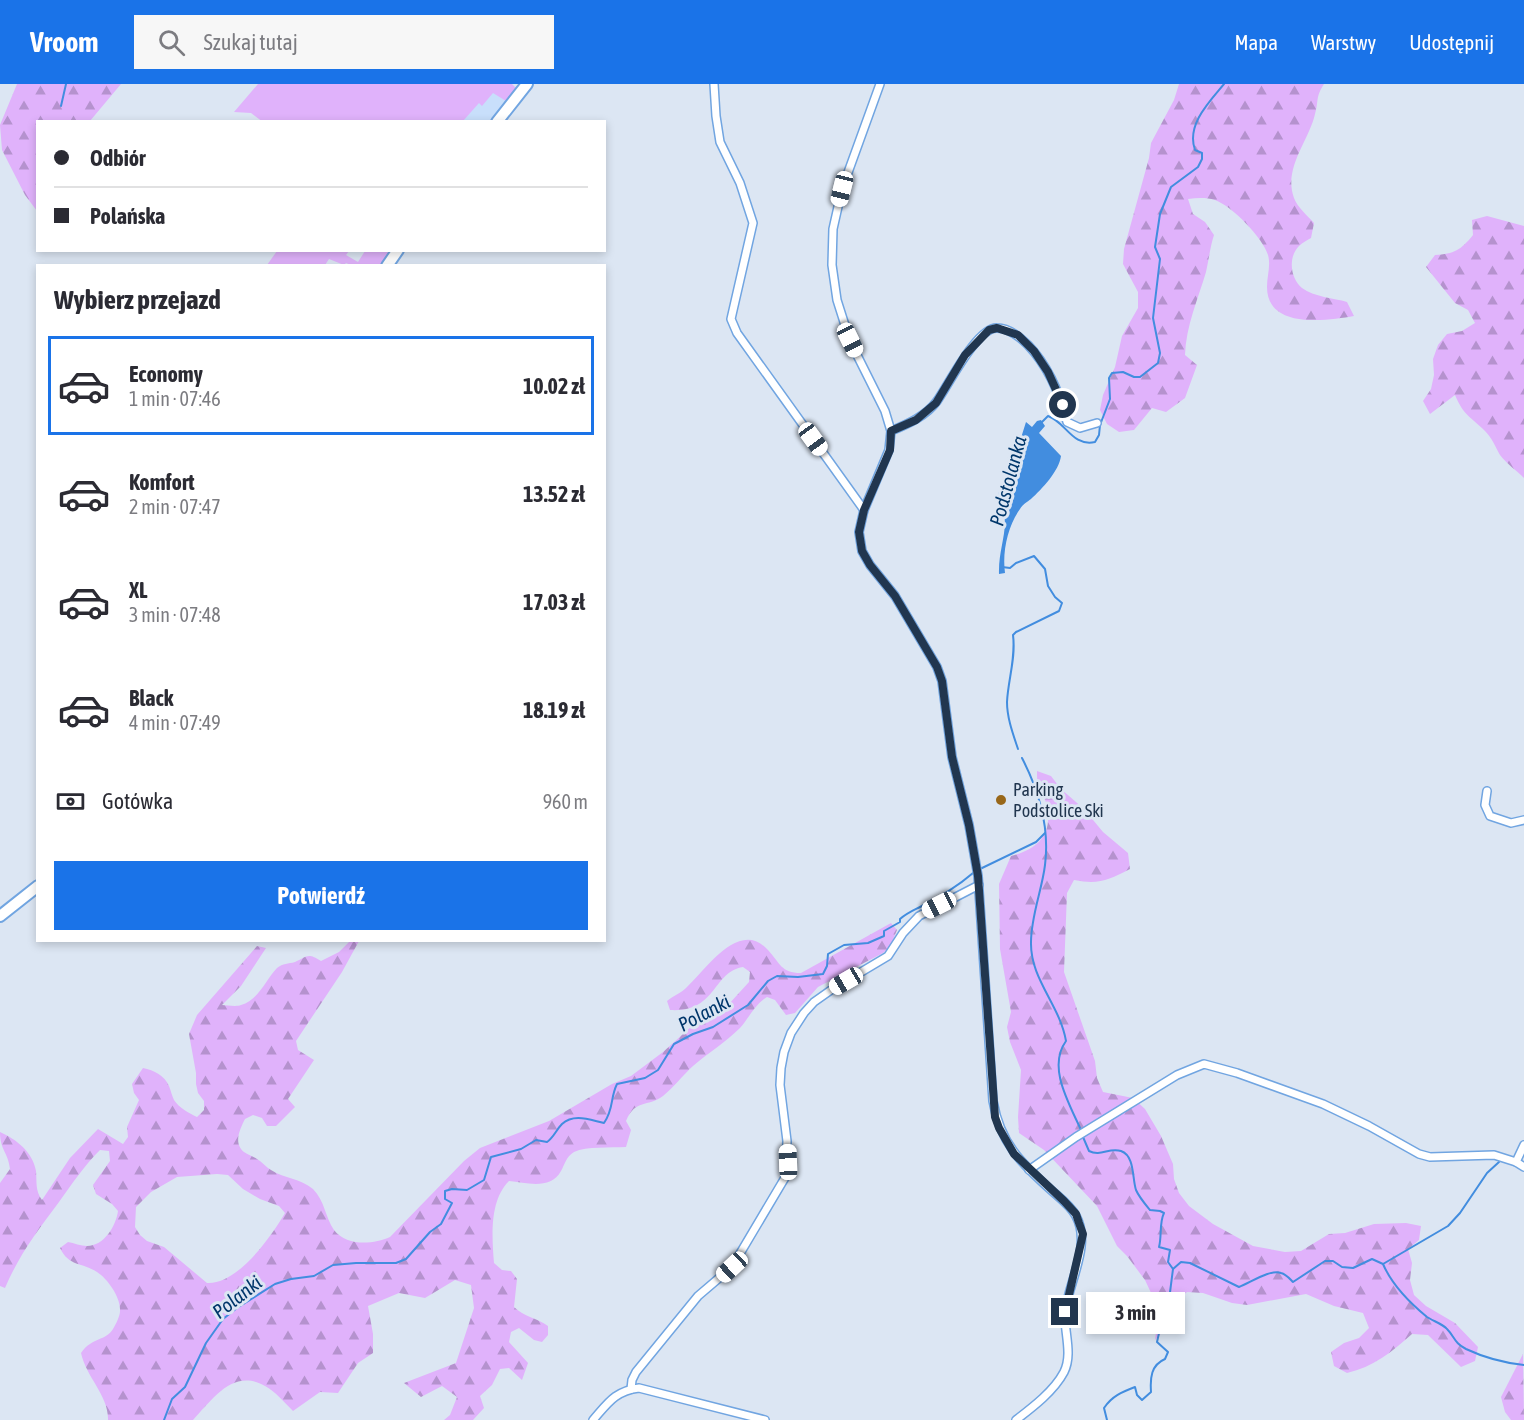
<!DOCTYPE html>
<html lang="pl">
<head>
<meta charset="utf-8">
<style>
	:root { --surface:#fff; --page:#f7f7f7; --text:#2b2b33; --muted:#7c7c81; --line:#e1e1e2; --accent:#1a73e8 }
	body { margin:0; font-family:"Asap Condensed",sans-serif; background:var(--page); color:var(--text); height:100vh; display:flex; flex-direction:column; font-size:22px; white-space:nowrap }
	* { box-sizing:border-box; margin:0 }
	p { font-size:20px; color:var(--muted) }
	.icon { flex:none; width:33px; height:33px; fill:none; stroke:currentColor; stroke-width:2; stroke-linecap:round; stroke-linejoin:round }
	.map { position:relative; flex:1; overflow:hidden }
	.details { position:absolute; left:36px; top:180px; width:570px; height:678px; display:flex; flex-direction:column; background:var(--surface); border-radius:0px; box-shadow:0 3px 9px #0003 }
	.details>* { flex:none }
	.top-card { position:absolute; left:36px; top:36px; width:570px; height:132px; border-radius:0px; box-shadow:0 3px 9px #0003; display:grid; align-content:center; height:132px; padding:0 18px; background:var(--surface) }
	.end { position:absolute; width:27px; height:27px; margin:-14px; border:8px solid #21364f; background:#fff; box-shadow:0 0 0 3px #fff }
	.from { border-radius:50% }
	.bubble { position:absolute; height:42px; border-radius:0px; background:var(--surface); box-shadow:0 3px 9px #0003; font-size:20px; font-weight:700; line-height:42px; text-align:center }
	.car { position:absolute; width:18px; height:36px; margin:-18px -9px; border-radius:8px; box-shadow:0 0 4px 2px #0007; background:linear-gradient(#fff 24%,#345 0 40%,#fff 0 76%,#345 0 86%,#fff 0) }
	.top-card b { display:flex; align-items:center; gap:21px; height:57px; font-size:22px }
	.top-card b+b { border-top:2px solid var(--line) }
	.top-card i { width:15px; height:15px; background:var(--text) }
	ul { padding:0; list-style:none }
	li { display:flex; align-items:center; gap:18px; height:99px; margin:0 12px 9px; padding:0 6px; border:3px solid transparent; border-radius:0px }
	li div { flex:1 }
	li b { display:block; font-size:22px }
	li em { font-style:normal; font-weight:700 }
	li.current { border-color:var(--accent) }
	li>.icon { width:54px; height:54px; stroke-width:1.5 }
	h2 { padding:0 18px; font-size:27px; line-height:72px }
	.pay { display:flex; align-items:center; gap:15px; height:66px; padding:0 18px; font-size:22px }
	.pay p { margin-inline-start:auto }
	.primary-button { display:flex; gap:12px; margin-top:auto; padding:12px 18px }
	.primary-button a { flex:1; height:69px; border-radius:0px; background:var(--accent); color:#fff; font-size:24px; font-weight:700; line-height:69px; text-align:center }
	header { display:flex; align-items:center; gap:36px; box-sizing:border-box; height:84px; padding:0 30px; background:var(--accent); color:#fff }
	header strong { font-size:28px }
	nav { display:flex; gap:33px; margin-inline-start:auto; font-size:21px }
	.search { width:420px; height:54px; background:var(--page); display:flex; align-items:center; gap:15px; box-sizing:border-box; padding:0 21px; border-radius:0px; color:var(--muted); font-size:22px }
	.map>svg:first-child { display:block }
</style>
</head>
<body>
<header>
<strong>Vroom</strong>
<div class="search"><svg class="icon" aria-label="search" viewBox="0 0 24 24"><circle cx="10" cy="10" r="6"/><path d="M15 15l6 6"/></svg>Szukaj tutaj</div>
<nav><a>Mapa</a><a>Warstwy</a><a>Udostępnij</a></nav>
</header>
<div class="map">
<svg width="1524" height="1336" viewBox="0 0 1524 1336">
	<defs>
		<pattern id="forest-firs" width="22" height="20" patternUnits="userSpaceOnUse" patternTransform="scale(1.5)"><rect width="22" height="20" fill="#e0b2fb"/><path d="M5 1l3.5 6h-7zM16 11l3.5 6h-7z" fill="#b592ce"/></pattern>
	</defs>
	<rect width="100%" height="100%" fill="#dce6f3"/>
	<path fill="#c8dffb" d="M 493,8 L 506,17 L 490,37 L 461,38 L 481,14 Z"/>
	<g fill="#e0b2fb">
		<path d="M 258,0 L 512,0 L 516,4 L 506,17 L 493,9 L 482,22 L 479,19 L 463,37 L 263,38 L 251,29 L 234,28 Z"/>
		<path d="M 277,167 L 349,167 L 346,171 L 358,178 L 365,167 L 390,167 L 380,181 L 351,181 L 346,179 L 344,181 L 329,175 L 325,181 L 267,181 Z"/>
	</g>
	<g fill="url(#forest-firs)" fill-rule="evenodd">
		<path d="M 17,0 L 121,0 L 90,37 L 38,38 L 37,127 L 25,111 L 2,66 L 0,41 Z"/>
		<path d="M 1179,0 L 1324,0 C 1315,14 1319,17 1315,30 C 1309,57 1283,84 1294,114 C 1297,123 1308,132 1314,139 L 1311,154 C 1307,156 1302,159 1299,162 C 1288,173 1290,194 1302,204 C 1314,213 1334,214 1347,218 L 1354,232 C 1326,237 1267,245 1267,203 C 1267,191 1271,182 1268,171 C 1263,154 1232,122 1215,116 C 1205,113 1197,114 1188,115 L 1193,130 L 1205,138 L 1214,151 C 1210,163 1209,175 1206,188 C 1198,215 1186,242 1185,271 L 1197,281 L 1185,314 L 1166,328 L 1152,324 L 1134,346 L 1119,348 L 1107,340 L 1100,326 L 1103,311 L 1115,283 L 1122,252 L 1138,224 L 1138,208 L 1123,180 L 1124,165 L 1149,74 L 1151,59 L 1174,16 Z"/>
		<path d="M 1487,132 L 1524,142 L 1524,394 C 1517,387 1506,379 1500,371 C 1495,362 1492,354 1485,347 C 1470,332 1464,332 1455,311 L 1430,330 L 1423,317 L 1431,305 L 1434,291 L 1433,275 L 1438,261 L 1447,250 L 1462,247 L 1475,239 L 1468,226 L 1455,219 L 1426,183 L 1435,171 C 1454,170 1461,166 1473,151 L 1472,136 Z"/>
		<path d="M 1037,687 L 1051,692 L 1061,705 L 1084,725 L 1103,748 L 1128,769 L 1130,785 C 1108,796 1099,801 1074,796 L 1067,809 L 1064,888 L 1095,977 L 1097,994 L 1103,1008 L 1133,1014 L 1145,1025 L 1161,1052 L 1173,1080 L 1174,1095 L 1179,1109 L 1189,1122 L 1213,1140 L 1253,1162 L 1285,1168 L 1301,1167 L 1329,1150 L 1345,1149 L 1374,1140 L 1406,1139 L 1421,1142 L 1419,1156 L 1408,1165 L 1412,1179 L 1410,1196 L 1414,1211 L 1426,1222 L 1455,1239 L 1478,1263 L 1475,1277 L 1461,1283 L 1428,1251 L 1412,1250 C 1392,1268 1373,1283 1347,1289 L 1334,1282 L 1331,1268 L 1344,1259 L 1359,1254 L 1369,1244 L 1363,1229 L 1334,1222 L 1306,1210 L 1247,1221 L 1232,1219 L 1203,1209 L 1187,1208 L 1175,1217 L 1168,1230 L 1166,1244 L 1155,1256 L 1157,1241 L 1152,1211 L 1145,1196 L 1127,1172 L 1117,1162 L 1097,1122 L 1044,1066 L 1019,1049 L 1018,1033 L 1021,986 L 1010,958 L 1007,943 L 1011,928 L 1000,865 L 999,800 L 1011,772 C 1039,765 1054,749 1046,719 C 1045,713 1040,708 1038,702 C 1037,697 1037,691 1037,687 Z"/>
		<path d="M 891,839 L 897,846 L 890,863 L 883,869 L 818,903 L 795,929 L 786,931 L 775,916 L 767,913 C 755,920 749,934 740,944 C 726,958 708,969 693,982 C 682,992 674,1003 663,1012 C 647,1024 636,1014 626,1037 L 631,1046 L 626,1063 C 610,1064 587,1062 574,1068 C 566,1073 565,1080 561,1087 C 551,1106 527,1099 509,1097 C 489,1117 492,1153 494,1179 L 502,1186 L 511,1187 L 517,1195 L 514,1223 C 524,1233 537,1234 548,1242 L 548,1251 L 542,1258 L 534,1256 L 519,1244 L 511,1248 L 509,1258 L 528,1279 L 522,1296 L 509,1284 L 500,1285 L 492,1301 L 480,1312 L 484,1324 L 473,1336 L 444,1336 L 450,1331 L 457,1313 L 442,1302 L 421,1313 L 404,1299 L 456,1279 L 474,1224 L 471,1201 L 455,1196 L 425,1214 L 399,1209 L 368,1222 L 373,1250 L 373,1269 L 358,1279 L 338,1309 L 320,1308 L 293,1327 C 285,1319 275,1307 265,1302 C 233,1284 213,1315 193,1336 L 108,1336 C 109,1312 86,1293 81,1269 C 92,1253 106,1257 113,1245 C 116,1240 120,1232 120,1227 C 121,1214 108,1195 97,1188 C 82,1178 69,1183 60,1164 L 68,1158 C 74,1159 81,1162 87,1162 C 104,1162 116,1142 118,1127 L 112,1120 L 96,1110 L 93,1101 L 110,1077 L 109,1067 L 100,1066 C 84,1082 72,1100 59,1118 C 38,1146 19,1171 5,1204 L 0,1202 L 0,1099 L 10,1085 C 8,1068 0,1066 0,1048 C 16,1055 33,1068 36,1087 C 37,1099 35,1106 42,1116 L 70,1074 L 98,1045 L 123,1060 L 128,1053 L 127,1043 L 139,1016 L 134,1009 L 132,1000 L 143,984 C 154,986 165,992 169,1002 C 171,1007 172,1012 174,1016 C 179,1024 189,1029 197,1033 L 204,1026 L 204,1017 L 198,1009 L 196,1000 L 196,989 L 189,950 L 197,931 L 257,862 L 266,864 L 241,902 L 222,921 C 227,921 236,923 241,921 C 259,916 266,895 277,884 C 283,879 288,880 295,878 C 307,873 307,868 321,877 L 339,868 L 350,857 L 359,857 L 342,888 L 296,957 L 298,966 L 314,976 L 288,1015 L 295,1023 L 276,1042 L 267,1042 L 262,1034 L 253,1031 L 245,1035 C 240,1045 233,1059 244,1068 C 248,1071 253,1072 257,1075 C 262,1078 266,1083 271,1086 C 285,1095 300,1094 313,1105 C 325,1117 325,1133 334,1146 C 347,1163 374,1160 390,1153 L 464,1077 L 480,1064 L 549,1037 L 612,1000 L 631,992 L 663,968 L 693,941 L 728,921 L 749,898 L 750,888 L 743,883 C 712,888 717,929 670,926 L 667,917 C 673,912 681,909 686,904 C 706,886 739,834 768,866 C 780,879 781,889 801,889 ZM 217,1090 L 228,1091 L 243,1105 L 260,1115 L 279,1122 L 285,1129 C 271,1153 237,1201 207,1199 L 164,1163 L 147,1157 L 140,1151 L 135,1143 L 136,1123 L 151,1108 L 177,1093 Z"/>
		<path d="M 1523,1270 L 1524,1336 L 1511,1336 L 1505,1328 L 1501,1313 Z"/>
	</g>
	<path fill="#428ddf" d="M 1041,336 L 1045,342 L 1039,349 L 1061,372 C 1059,387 1042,405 1031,415 C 1027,418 1023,420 1020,425 C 1008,442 1002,467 1005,489 L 999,490 C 998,459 1014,439 997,412 L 1015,373 L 1026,338 L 1032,343 L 1037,337 Z"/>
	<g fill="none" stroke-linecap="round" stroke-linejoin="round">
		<g stroke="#428ddf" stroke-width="2">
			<path d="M 61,22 L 66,0"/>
			<path d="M 1042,338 L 1048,332 C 1066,338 1072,363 1095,358 L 1099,351 L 1100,341 L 1110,315 L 1109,294 L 1112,289 L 1123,288 L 1134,293 L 1140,293 L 1158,279 L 1160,269 L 1153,234 L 1160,175 L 1155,163 L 1160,130 L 1171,103 L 1198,83 L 1202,75 L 1202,69 L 1195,66 C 1186,41 1209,18 1224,0"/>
			<path d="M 1002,483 L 1010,484 L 1016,479 L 1034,472 L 1045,485 L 1048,502 L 1055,513 L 1062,519 L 1059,527 L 1016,548 L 1013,551 C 1016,574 1008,596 1007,618 C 1007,634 1013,650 1018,665"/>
			<path d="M 1022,674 C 1039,707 1050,742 1045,781 C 1042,806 1031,832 1031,858 C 1030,895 1060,921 1066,957 C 1047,983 1069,1019 1081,1046"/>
			<path d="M 980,785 L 1036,758 L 1045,749"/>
			<path d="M 1083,1053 L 1089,1067 C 1101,1073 1109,1063 1121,1067 C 1135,1072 1132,1094 1136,1106 C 1139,1113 1145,1120 1150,1126 L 1160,1127 L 1164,1129 C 1159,1139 1162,1152 1159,1163 L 1170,1166 L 1168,1178 L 1173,1185"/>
			<path d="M 1383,1180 L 1448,1142 L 1460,1129 L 1487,1089 L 1499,1078"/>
			<path d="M 1173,1185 L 1181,1178 L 1190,1179 L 1239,1203 C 1250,1199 1270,1185 1281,1189 C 1286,1190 1290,1195 1293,1198 L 1325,1177 L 1333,1177 L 1342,1183 L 1353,1184 L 1372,1175 L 1383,1180 C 1392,1201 1410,1219 1427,1233 C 1433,1237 1443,1240 1447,1245 C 1455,1253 1454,1259 1466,1265 C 1483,1273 1505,1279 1524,1281"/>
			<path d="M 164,1336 L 172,1315 L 185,1303 L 206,1259 L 223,1235 L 237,1224 L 275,1200 L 291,1195 L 314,1192 L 333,1181 L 356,1179 L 396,1179 L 406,1175 L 430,1148 L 441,1140 L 452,1119 L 445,1115 L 445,1107 L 452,1105 L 467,1106 L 484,1096 L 491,1073 L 521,1065 L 536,1056 L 547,1058 C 554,1053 556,1046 562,1040 C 574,1029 590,1036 604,1039 C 614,1025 610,1014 617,1000 L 645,994 L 658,986 L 674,960 L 693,950 L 713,943 L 748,921 L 768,897 L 777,892 L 798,893 L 823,890 L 827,882 L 828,870 L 844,861 L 868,859 L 884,852 L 884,847 L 900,838 L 900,835 C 907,829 912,827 920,823 C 938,814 958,802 973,789"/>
			<path d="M 1107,1336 L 1104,1324 C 1112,1312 1122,1308 1135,1303 L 1137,1311 L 1142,1316 L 1151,1308 C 1150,1294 1151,1281 1165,1275 L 1168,1268 L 1157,1258 L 1160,1245 L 1165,1241 L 1166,1236 L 1165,1230 L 1169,1216 L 1173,1185"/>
		</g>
		<g stroke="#71a5e1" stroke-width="10">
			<g id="street">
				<path d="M 714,0 L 716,32 L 720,58 L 740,99 L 753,139 L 731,235 L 737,249 L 864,426"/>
				<path d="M 880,0 L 842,105 L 833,145 L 832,181 L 837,216 L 850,257 L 885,327 L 891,347 L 889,366 L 864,426 L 859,448 L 862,467 L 870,481 L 895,512 L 937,583 L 942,597 L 952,673 L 969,741 L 978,792 L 993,1017 C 1000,1059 1021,1079 1051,1106 C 1060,1114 1071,1122 1076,1132 C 1092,1161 1068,1199 1065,1229 C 1064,1248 1073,1270 1064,1288 C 1054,1307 1033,1323 1016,1336"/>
				<path d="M 891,347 C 908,340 926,332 937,317 C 948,302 977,243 997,244 C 1009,244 1020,253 1028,261 C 1048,282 1060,310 1067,338 L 1080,344 L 1097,339"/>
				<path d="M 1487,707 L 1485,721 L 1490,732 L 1511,739 L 1524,736"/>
				<path d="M 1516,1078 L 1524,1061"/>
				<path d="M 1029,1086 L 1076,1053 L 1177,991 L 1204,980 L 1237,989 L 1323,1020 L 1369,1042 L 1419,1070 L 1430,1073 L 1494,1071 L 1516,1078 L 1524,1083"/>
				<path d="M 631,1305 L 632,1296 L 636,1288 L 698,1212 L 732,1183 L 786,1092 L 787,1057 L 780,1001 L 781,984 L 784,968 L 791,949 L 804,929 L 814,918 L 831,906 L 888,872 L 903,849 L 919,832 L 979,801"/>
				<path d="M 593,1336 C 608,1319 615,1307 639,1304 L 765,1336"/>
			</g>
		</g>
		<g stroke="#71a5e1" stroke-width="14">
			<g id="secondary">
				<path d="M 497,38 L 527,0"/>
				<path d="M 387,182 L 398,166"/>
				<path d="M 0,832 L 38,802"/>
			</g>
		</g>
		<use href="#street" stroke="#fff" stroke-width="7"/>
		<use href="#secondary" stroke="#fff" stroke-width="10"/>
	</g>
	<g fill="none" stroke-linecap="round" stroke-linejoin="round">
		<path stroke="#21364f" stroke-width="8" d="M 1063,321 L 1048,288 L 1034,267 L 1018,251 L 997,244 L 989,246 L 965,271 L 936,319 L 916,336 L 891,347 L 890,366 L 864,426 L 859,448 L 862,467 L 870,481 L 895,512 L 937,583 L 942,597 L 952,673 L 969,741 L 978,792 L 995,1033 L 999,1044 L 1014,1070 L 1064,1117 L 1076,1130 L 1079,1139 L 1083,1150 L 1065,1228"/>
	</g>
	<circle fill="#986719" stroke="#dce6f3" stroke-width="2" cx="1001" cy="716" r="6"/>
	<g text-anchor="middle" stroke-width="6" stroke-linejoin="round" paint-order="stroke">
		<g font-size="18" fill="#21364f" stroke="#dce6f3" text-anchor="start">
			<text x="1013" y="712">Parking<tspan x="1013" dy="21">Podstolice Ski</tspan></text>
		</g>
		<g font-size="20" font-style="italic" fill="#00376b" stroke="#dce6f3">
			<text transform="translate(1008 397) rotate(-75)" y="7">Podstolanka</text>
			<text transform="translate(704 929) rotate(-28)" y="7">Polanki</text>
			<text transform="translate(237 1213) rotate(-38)" y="7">Polanki</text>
		</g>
	</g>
</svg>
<i class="end from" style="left:1063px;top:321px"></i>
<i class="end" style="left:1065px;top:1228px"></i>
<div class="bubble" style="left:1086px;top:1208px;width:99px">3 min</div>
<i class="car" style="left:842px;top:105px;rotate:194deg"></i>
<i class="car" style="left:850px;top:256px;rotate:154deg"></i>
<i class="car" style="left:813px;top:355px;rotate:144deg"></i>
<i class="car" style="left:939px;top:821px;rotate:243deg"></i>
<i class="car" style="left:846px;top:897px;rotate:240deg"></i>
<i class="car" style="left:788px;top:1078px;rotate:358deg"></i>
<i class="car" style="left:732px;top:1183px;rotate:227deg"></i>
<div class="top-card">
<b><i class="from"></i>Odbiór</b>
<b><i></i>Polańska</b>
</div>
<section class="details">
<h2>Wybierz przejazd</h2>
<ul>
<li class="current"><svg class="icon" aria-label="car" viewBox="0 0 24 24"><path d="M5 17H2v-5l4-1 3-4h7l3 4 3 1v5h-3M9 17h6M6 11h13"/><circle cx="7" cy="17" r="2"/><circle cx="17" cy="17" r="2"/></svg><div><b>Economy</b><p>1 min · 07:46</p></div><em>10.02 zł</em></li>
<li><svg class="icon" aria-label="car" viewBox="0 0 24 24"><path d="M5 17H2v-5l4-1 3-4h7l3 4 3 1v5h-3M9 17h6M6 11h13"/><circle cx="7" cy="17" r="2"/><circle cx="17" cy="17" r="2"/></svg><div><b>Komfort</b><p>2 min · 07:47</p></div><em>13.52 zł</em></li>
<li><svg class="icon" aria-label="car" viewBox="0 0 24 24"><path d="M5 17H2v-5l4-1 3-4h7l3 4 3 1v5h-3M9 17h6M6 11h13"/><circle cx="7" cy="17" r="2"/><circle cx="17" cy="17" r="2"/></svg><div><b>XL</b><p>3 min · 07:48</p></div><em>17.03 zł</em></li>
<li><svg class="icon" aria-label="car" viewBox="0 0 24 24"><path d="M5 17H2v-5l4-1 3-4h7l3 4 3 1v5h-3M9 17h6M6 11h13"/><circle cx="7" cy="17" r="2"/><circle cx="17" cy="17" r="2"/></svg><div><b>Black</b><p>4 min · 07:49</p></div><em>18.19 zł</em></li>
</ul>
<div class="pay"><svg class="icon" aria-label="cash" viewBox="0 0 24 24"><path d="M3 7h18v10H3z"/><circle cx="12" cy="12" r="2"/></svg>Gotówka<p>960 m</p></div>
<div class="primary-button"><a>Potwierdź</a></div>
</section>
</div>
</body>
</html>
